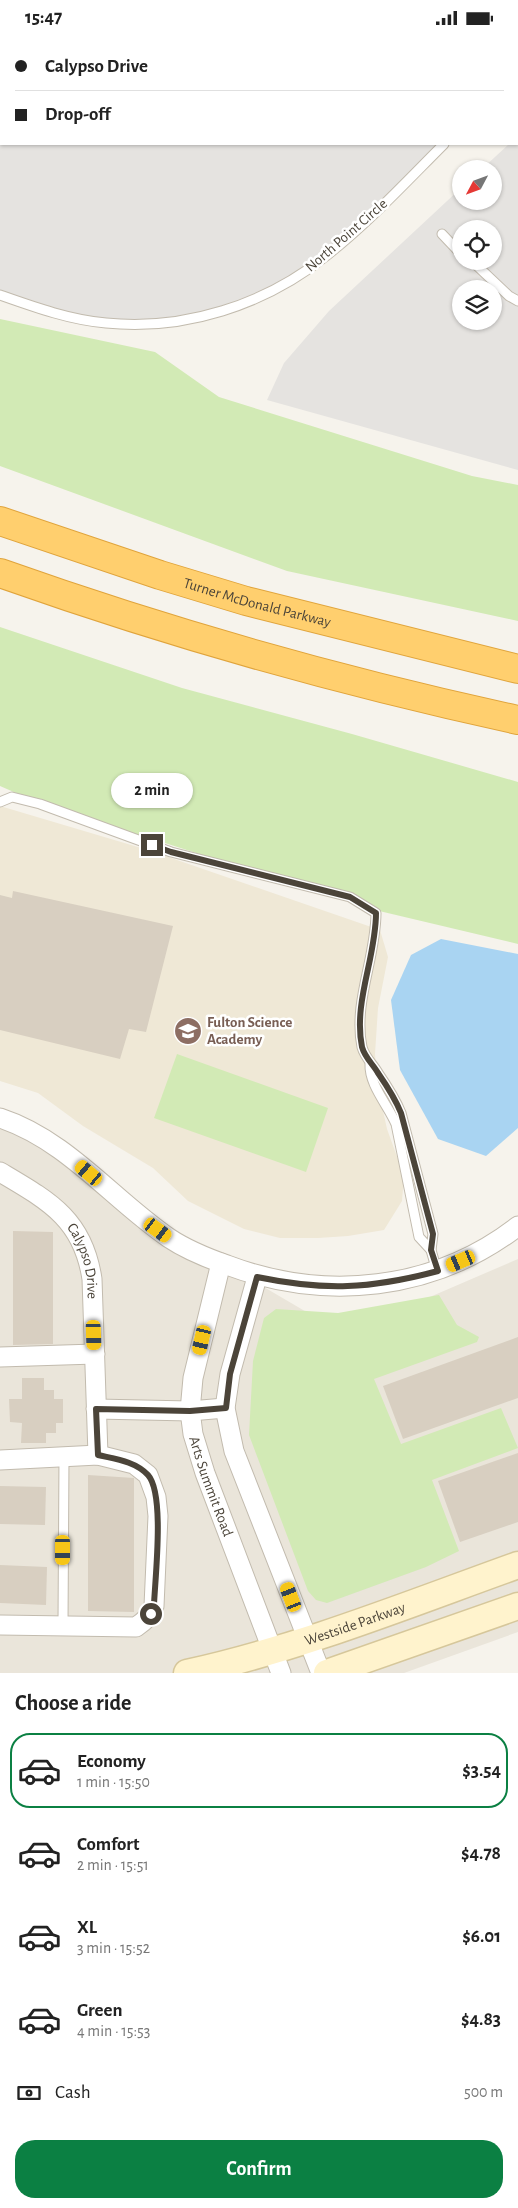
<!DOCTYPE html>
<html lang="en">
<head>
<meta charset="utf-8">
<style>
	:root { --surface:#fff; --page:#f6f6f6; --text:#222; --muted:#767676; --line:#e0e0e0; --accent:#0b8043 }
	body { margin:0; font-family:"Alegreya Sans",sans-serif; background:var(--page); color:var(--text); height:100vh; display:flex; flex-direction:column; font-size:19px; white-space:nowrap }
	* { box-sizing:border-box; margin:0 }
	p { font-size:16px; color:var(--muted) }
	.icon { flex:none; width:28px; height:28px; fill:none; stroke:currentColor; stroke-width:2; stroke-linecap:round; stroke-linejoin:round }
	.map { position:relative; height:1638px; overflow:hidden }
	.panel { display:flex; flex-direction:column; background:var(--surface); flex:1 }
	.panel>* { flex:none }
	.banner { position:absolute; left:0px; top:0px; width:519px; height:110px; box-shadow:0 1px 4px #0004; display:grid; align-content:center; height:110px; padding:0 15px; background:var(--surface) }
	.needle { width:32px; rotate:229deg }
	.fabs { position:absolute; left:452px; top:125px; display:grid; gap:10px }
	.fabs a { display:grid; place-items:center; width:50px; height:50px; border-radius:50%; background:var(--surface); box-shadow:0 1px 4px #0004; font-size:25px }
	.end { position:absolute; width:22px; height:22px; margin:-11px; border:6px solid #4b4439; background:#fff; box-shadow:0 0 0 2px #fff }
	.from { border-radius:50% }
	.bubble { position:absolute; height:35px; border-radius:18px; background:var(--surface); box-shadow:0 1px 4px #0004; font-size:16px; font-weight:700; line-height:35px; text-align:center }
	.car { position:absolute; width:15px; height:30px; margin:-15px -8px; border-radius:6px; box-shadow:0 0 4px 1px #0007; background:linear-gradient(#f5c518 24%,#345 0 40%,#f5c518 0 76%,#345 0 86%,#f5c518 0) }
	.banner b { display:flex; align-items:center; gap:18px; height:48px; font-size:19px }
	.banner b+b { border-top:1px solid var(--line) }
	.banner i { width:12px; height:12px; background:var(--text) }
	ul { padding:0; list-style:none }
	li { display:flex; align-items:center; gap:15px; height:75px; margin:0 10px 8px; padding:0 5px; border:2px solid transparent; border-radius:20px }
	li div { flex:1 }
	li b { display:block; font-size:19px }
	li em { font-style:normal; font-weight:700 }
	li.selected { border-color:var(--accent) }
	li>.icon { width:45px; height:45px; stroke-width:1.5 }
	h2 { padding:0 15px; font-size:22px; line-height:60px }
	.pay { display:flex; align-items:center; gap:12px; height:55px; padding:0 15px; font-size:19px }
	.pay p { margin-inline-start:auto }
	.button { display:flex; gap:10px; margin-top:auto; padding:10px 15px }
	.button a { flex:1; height:58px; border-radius:20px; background:var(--accent); color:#fff; font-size:20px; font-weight:700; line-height:58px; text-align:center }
	.status { display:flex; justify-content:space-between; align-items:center; height:35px; padding:0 25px; background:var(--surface); direction:ltr }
	.status svg { height:14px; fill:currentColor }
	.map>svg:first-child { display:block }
</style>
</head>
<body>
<div class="status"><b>15:47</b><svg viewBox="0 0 49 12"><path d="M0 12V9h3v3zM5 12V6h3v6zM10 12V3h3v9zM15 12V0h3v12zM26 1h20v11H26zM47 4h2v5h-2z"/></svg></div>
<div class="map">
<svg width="518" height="1638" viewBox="0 0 518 1638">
	<rect width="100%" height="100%" fill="#f6f3ec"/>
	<path fill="#eae5da" d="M 0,1085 L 250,1244 L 344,1299 L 518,1224 L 518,1597 L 404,1638 L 0,1638 Z"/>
	<path fill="#efe8d6" d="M 0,771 L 148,815 L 380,895 L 388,922 L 378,973 L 375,1019 L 378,1053 L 387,1094 L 404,1141 L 402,1166 L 384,1195 L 348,1201 L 318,1203 L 280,1203 L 244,1194 L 188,1166 L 153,1133 L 83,1091 L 38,1058 L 0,1046 Z"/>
	<g fill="#d2eab5">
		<path d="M 0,284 L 155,317 L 219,362 L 472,441 L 518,450 L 518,586 L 287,536 L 0,431 Z"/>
		<path d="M 0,592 L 182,653 L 352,699 L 518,747 L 518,909 L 375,875 L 39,768 L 0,751 Z"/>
		<path d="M 177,1019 L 328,1073 L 306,1137 L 154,1083 Z"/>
		<path d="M 439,1260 L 457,1290 L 479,1302 L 477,1307 L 374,1344 L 401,1409 L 501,1373 L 518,1413 L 432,1445 L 459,1516 L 426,1532 L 327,1568 L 316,1565 L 308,1556 L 249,1400 L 253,1326 L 264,1283 L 276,1274 L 338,1278 Z"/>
	</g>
	<g fill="#e5e3e0" fill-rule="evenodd">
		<path d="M 0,0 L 518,0 L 518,33 L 518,1 L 1,1 L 1,109 L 444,109 L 400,152 L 298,242 L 200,282 L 104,288 L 0,260 Z"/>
		<path d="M 518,101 L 518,435 L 267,365 L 284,328 L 329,276 L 461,153 L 461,166 L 494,166 L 494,134 L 482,134 L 509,109 L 518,109 ZM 461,194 L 494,194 L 494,226 L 461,226 ZM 461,254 L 494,254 L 494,286 L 461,286 Z"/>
	</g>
	<path fill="#a9d4f2" d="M 441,904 L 518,919 L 518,1093 L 486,1121 L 438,1104 L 400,1035 L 391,965 L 411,920 Z"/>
	<g fill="#d8cfc1">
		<path d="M 13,856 L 173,891 L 146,997 L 129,994 L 120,1024 L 0,995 L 0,860 L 12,863 Z"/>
		<path d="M 13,1196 L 53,1197 L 53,1309 L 13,1310 Z"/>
		<path d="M 518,1302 L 518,1363 L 403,1404 L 383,1351 Z"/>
		<path d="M 22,1343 L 44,1343 L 44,1355 L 54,1355 L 54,1364 L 63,1364 L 63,1388 L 56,1388 L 56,1398 L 46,1398 L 46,1408 L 21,1408 L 22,1388 L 10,1387 L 9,1364 L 22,1364 Z"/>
		<path d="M 518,1418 L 518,1487 L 460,1507 L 438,1446 Z"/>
		<path d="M 88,1440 L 134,1443 L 134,1577 L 88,1576 Z"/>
		<path d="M 0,1451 L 46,1452 L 45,1490 L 0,1489 Z"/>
		<path d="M 0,1530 L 47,1532 L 46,1570 L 0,1568 Z"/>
	</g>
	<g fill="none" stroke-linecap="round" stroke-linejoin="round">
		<g stroke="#c2bbae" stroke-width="11">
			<g id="service">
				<path d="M 518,33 L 518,32"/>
				<path d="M 442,199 L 461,219"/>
				<path d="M 472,226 L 509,261 L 518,266"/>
				<path d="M 0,260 C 34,272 70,285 106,288 C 184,296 265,270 326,221 C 368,188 406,147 444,109"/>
				<path d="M 0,767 L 12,762 L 40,769 L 171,817 L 350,862 L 376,878 C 376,923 353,967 362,1012 C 365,1023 373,1029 378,1038 C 387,1051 395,1063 401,1078 L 433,1199 L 431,1215 L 437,1236"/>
				<path d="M 370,1029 C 369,1050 388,1070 396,1089 L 419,1202 L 431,1215"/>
				<path d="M 63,1590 L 64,1422"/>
			</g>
		</g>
		<g stroke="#c2bbae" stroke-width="21">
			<g id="minor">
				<path d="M 0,1083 C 67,1105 112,1164 169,1203 C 187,1215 207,1223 227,1230 C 325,1267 434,1256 518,1191"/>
				<path id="s1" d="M 0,1137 C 49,1166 83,1184 92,1244 L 98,1420"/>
				<path id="s2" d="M 221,1228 L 193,1343 L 190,1376 L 193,1399 L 205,1438 L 281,1638"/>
				<path d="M 257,1242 L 230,1339 L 225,1373 L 234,1416 L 321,1638"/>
				<path d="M 0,1322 L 95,1319"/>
				<path d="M 96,1374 L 190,1376 L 225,1373"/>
				<path d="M 0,1425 L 98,1420 L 134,1429 L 148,1440 L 156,1462 L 158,1481 L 154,1571 C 150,1581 145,1586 136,1592 L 0,1590"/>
			</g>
		</g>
		<g stroke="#d6c79b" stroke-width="29">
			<g id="secondary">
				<path id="s3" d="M 187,1638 C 301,1613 409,1569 518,1530"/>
				<path d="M 327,1638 L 518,1571"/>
			</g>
		</g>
		<g stroke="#e0a43c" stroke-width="30">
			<g id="motorway">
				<path id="s4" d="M 0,486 L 160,540 L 246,566 L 518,634"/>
				<path d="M 0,538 C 169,598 343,647 518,685"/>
			</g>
		</g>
		<use href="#service" stroke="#fff" stroke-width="9"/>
		<use href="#minor" stroke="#fff" stroke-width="19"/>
		<use href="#secondary" stroke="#fff3cd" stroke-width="26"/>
		<use href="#motorway" stroke="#ffcf6e" stroke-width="28"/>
	</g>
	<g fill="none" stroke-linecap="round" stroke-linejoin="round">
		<path stroke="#4b4439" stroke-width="6" d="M 151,1579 L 154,1570 C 155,1543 165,1459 148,1440 C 135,1426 115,1424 98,1420 L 96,1374 L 190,1376 L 226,1373 L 230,1339 L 257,1242 C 325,1256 370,1254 438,1236 L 431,1215 L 433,1199 L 401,1078 C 395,1063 387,1051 378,1038 C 373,1029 365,1023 362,1012 C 353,967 376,923 376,878 L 350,862 L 171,817 L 152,810"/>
	</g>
	<defs>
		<g id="school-disc" transform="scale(1.4375)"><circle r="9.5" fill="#8d6e63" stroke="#fff"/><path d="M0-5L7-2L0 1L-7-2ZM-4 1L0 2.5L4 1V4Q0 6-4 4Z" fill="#fff"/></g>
	</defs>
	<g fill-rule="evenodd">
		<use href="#school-disc" x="188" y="996"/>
	</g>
	<g text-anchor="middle" stroke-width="5" stroke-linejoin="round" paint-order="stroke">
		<g font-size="15" fill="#4b4439" stroke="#fff">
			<text transform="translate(346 200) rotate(-41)" y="5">North Point Circle</text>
			<text dy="5" stroke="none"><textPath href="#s4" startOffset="270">Turner McDonald Parkway</textPath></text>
			<text dy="5" stroke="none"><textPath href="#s1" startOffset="128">Calypso Drive</textPath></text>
			<text dy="5" stroke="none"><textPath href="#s2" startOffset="230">Arts Summit Road</textPath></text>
			<text dy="5" stroke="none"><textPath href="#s3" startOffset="175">Westside Parkway</textPath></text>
		</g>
		<g font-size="15" font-weight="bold" fill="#785e54" stroke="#fff" text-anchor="start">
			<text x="207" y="992">Fulton Science<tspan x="207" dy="17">Academy</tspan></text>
		</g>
	</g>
</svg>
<div class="fabs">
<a><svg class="needle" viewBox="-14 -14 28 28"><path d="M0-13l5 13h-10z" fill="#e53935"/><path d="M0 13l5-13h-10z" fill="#767676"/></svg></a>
<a><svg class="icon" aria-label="locate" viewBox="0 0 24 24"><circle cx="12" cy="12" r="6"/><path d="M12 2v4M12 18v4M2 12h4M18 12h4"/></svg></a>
<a><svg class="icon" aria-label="layers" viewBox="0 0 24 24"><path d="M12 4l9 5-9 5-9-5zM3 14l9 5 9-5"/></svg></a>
</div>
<i class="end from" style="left:151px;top:1579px"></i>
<i class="end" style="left:152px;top:810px"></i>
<div class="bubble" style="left:111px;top:738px;width:82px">2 min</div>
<i class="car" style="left:89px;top:1138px;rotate:310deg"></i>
<i class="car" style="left:158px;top:1195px;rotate:126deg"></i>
<i class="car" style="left:461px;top:1226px;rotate:247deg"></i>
<i class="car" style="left:94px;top:1300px;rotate:178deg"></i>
<i class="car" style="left:202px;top:1305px;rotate:193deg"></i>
<i class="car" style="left:63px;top:1515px;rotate:180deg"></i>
<i class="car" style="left:291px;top:1562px;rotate:339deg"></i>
<div class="banner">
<b><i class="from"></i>Calypso Drive</b>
<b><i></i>Drop-off</b>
</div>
</div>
<section class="panel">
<h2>Choose a ride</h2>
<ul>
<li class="selected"><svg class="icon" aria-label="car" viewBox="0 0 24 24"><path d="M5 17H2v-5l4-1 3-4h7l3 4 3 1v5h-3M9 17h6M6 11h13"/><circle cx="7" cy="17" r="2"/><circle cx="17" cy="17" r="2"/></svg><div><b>Economy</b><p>1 min · 15:50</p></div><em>$3.54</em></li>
<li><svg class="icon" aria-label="car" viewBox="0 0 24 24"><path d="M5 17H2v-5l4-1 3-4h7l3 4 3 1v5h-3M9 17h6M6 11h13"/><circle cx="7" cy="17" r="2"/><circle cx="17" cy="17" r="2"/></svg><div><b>Comfort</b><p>2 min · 15:51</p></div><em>$4.78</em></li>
<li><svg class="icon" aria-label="car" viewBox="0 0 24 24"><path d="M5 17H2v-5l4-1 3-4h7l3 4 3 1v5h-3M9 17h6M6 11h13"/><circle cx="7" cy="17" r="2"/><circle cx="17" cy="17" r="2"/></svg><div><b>XL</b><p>3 min · 15:52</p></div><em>$6.01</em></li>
<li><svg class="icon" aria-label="car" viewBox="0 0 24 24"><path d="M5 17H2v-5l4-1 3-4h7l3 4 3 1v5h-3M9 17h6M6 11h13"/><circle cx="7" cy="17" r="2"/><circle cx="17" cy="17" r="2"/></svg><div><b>Green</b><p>4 min · 15:53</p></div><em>$4.83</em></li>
</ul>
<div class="pay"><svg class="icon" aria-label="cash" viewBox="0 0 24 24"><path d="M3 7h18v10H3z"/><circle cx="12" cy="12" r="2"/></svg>Cash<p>500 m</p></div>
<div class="button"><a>Confirm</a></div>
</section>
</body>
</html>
